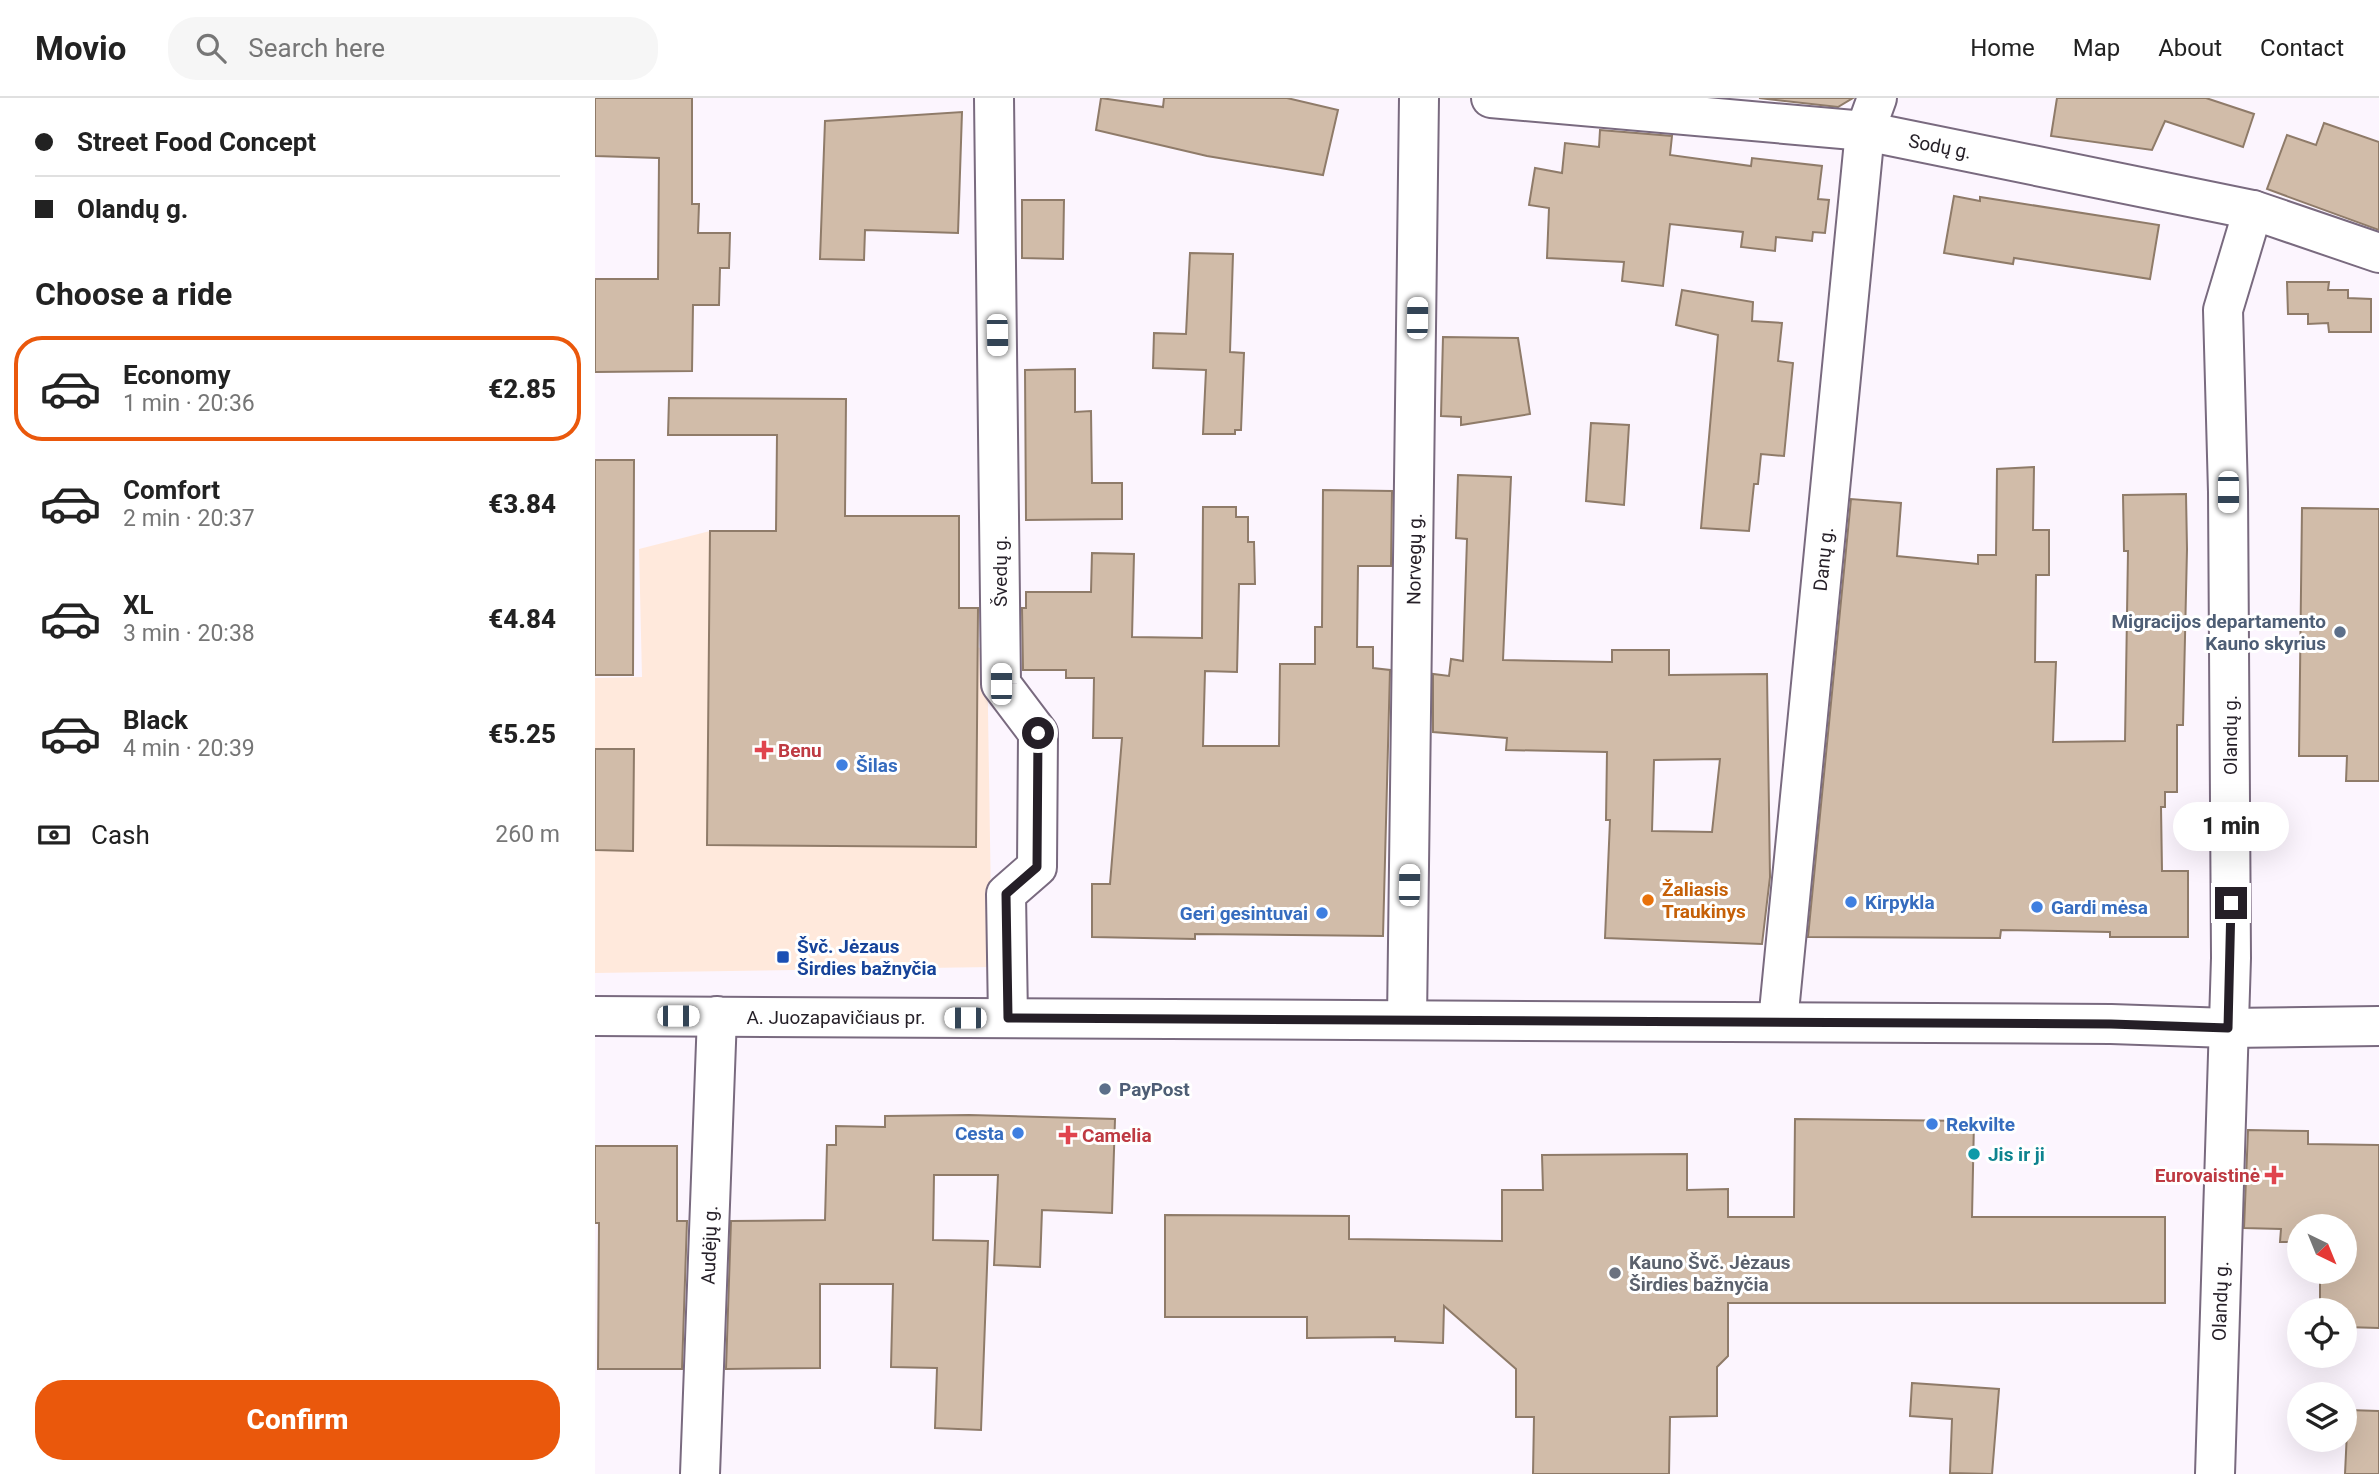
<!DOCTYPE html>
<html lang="en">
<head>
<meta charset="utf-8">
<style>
	:root { --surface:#fff; --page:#f6f6f6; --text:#222; --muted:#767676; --line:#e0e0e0; --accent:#ea580c }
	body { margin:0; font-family:Roboto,sans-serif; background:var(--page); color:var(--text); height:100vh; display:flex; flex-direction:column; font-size:26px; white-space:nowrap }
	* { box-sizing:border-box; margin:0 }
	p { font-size:23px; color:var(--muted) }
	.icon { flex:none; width:38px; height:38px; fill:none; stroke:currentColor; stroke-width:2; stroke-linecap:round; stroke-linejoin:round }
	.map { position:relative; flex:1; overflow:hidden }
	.details { display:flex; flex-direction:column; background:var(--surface); width:595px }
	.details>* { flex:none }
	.top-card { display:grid; align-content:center; height:154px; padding:0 35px; background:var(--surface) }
	.needle { width:46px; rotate:137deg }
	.tools { position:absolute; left:1692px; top:1116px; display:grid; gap:14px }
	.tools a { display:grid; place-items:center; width:70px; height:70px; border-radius:50%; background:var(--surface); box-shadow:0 7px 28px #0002; font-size:35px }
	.end { position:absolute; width:32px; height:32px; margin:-16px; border:9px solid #251f27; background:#fff; box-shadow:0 0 0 4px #fff }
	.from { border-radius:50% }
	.bubble { position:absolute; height:49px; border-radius:24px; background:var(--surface); box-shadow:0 7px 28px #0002; font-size:23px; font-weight:800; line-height:49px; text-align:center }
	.car { position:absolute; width:21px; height:42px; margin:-21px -10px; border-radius:9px; box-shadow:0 0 5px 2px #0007; background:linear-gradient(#fff 24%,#345 0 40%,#fff 0 76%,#345 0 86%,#fff 0) }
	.top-card b { display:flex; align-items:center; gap:24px; height:66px; font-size:26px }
	.top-card b+b { border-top:2px solid var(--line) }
	.top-card i { width:18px; height:18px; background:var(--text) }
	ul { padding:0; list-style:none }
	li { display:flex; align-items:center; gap:21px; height:105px; margin:0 14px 10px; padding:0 21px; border:4px solid transparent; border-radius:28px }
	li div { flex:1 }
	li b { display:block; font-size:26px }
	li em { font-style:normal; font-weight:800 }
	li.selected { border-color:var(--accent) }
	li>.icon { width:63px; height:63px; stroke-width:1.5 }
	h2 { padding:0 35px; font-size:32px; line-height:84px }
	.pay { display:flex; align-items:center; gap:18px; height:77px; padding:0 35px; font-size:26px }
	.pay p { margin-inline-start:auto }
	.button { display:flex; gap:14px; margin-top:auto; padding:14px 35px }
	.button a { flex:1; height:80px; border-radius:28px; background:var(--accent); color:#fff; font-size:28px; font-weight:800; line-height:80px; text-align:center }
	header { display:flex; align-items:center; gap:42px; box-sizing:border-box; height:98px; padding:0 35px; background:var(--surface); border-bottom:2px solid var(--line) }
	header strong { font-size:33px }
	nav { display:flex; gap:38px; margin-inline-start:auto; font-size:24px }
	.search { width:490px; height:63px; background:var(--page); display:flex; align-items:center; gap:18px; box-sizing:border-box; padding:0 24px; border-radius:28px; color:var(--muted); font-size:26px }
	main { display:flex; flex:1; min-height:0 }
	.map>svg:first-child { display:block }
</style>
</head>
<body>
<header>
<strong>Movio</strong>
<div class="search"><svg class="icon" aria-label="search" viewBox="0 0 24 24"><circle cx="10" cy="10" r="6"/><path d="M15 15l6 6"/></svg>Search here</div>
<nav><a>Home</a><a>Map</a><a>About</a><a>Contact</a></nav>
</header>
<main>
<section class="details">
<div class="top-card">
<b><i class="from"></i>Street Food Concept</b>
<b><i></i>Olandų g.</b>
</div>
<h2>Choose a ride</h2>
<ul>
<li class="selected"><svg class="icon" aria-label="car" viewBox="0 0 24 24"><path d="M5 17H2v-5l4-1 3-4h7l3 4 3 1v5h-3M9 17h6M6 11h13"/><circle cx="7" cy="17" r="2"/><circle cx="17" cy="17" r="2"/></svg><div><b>Economy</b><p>1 min · 20:36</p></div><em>€2.85</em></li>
<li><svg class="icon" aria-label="car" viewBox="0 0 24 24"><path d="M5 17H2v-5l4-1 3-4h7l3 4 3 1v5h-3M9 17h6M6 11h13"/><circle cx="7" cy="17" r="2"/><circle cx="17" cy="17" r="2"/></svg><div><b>Comfort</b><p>2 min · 20:37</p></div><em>€3.84</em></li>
<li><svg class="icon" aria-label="car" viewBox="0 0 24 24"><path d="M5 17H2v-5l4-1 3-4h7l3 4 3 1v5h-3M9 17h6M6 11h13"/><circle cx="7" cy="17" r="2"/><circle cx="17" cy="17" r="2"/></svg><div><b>XL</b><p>3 min · 20:38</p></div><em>€4.84</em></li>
<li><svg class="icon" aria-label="car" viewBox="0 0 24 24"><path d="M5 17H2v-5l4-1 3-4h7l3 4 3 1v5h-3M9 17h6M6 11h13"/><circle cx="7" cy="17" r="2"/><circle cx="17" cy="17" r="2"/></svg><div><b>Black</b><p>4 min · 20:39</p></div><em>€5.25</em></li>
</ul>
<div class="pay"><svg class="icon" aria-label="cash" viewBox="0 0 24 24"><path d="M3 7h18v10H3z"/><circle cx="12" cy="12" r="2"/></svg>Cash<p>260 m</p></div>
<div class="button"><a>Confirm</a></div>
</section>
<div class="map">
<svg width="1784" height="1376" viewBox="0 0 1784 1376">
	<rect width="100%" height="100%" fill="#fcf5fe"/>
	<path fill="#ffe9dc" d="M 115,433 L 206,434 L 285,546 L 392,550 L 397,869 L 0,875 L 0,580 L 47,579 L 44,451 Z"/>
	<g fill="#d1bca9" stroke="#8f7b69" stroke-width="2" fill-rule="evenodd">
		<path d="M 0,0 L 97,0 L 97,106 L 104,106 L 103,135 L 135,135 L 134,170 L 125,170 L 124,207 L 98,207 L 97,273 L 0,274 L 0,181 L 63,181 L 64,60 L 0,58 Z"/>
		<path d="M 506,0 L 568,9 L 569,0 L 692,0 L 743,12 L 728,77 L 612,58 L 501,32 Z"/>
		<path d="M 1164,0 L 1258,0 L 1243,9 Z"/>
		<path d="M 1462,0 L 1611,0 L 1659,16 L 1648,49 L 1570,23 L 1557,52 L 1456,38 Z"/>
		<path d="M 367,14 L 363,135 L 270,132 L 269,162 L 225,161 L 230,23 Z"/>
		<path d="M 1729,25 L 1784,44 L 1784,132 L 1672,91 L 1692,37 L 1721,47 Z"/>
		<path d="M 1005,32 L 1077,38 L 1075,57 L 1156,68 L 1157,60 L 1227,68 L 1223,101 L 1234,102 L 1230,135 L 1218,134 L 1217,143 L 1181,139 L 1180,153 L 1146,149 L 1148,134 L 1075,126 L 1068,188 L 1027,183 L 1029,164 L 952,160 L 954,110 L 934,107 L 940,70 L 967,75 L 970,45 L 1004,49 Z"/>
		<path d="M 1359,98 L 1385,103 L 1385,99 L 1564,127 L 1555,181 L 1419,160 L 1418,166 L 1349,155 Z"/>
		<path d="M 427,102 L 469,102 L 468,161 L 427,160 Z"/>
		<path d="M 595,155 L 638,156 L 635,254 L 649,255 L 646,332 L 640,332 L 640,336 L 608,336 L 611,272 L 558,270 L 559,235 L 591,236 Z"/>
		<path d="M 1692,184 L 1734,184 L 1733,192 L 1753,192 L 1753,200 L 1776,201 L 1776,234 L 1734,234 L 1733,225 L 1713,226 L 1713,216 L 1693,216 Z"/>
		<path d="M 1087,192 L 1158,204 L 1157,223 L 1187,225 L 1183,263 L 1198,265 L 1189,358 L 1166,356 L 1163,386 L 1159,386 L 1154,433 L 1106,430 L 1123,237 L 1081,227 Z"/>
		<path d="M 848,239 L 923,240 L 935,316 L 866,327 L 866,319 L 846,318 Z"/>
		<path d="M 480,271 L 480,314 L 496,313 L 497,385 L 527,385 L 527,421 L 431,422 L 430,272 Z"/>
		<path d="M 74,300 L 251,301 L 250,418 L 364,418 L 364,510 L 383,510 L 381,749 L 112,747 L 115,433 L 181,433 L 182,337 L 73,337 Z"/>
		<path d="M 996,325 L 1034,327 L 1029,407 L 991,403 Z"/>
		<path d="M 0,362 L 39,362 L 38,577 L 0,577 Z"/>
		<path d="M 1439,369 L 1438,432 L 1454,432 L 1454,477 L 1441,477 L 1440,564 L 1461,564 L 1458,644 L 1530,643 L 1533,453 L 1529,453 L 1528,397 L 1591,396 L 1592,451 L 1588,627 L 1582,627 L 1582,694 L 1570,694 L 1570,709 L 1566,709 L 1567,773 L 1593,773 L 1593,839 L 1515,839 L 1515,834 L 1406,832 L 1405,840 L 1213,839 L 1256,401 L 1306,405 L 1302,458 L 1383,466 L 1383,457 L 1401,457 L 1402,371 Z"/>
		<path d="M 863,377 L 916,379 L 908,562 L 1017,564 L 1017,552 L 1074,552 L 1074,577 L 1172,576 L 1175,779 L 1167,846 L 1010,840 L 1015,722 L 1011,722 L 1012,654 L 911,652 L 912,640 L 838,634 L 838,576 L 854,578 L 856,561 L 868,563 L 872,441 L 861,440 ZM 1125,661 L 1117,734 L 1057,733 L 1059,662 Z"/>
		<path d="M 728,392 L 797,393 L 796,468 L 763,468 L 762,549 L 778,549 L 778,570 L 795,572 L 788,838 L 600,836 L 600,841 L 497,839 L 497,786 L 515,786 L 527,640 L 498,640 L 499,580 L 471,580 L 471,572 L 428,572 L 427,510 L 431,510 L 431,494 L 496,494 L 497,455 L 539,456 L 537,539 L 607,540 L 608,409 L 641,409 L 641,419 L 653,419 L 653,444 L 659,444 L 660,486 L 644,486 L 642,574 L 610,573 L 608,648 L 684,648 L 685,566 L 720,566 L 720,529 L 727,529 Z"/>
		<path d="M 1707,410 L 1784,411 L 1784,683 L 1751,683 L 1752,658 L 1704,658 Z"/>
		<path d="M 0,651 L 39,651 L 38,753 L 0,752 Z"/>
		<path d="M 374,1017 L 520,1021 L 517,1115 L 447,1112 L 445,1169 L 399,1167 L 403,1077 L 339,1077 L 338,1142 L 393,1143 L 386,1332 L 340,1330 L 342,1270 L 296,1269 L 298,1186 L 225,1186 L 225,1270 L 131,1271 L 136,1123 L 230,1122 L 232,1047 L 241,1047 L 241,1028 L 290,1029 L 290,1018 Z"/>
		<path d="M 1200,1021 L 1379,1023 L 1377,1119 L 1570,1119 L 1570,1205 L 1133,1205 L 1133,1258 L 1122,1269 L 1122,1318 L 1075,1319 L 1074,1376 L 938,1376 L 939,1319 L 921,1319 L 921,1271 L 849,1208 L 848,1245 L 800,1243 L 800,1239 L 712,1240 L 712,1219 L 570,1219 L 570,1117 L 754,1118 L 754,1141 L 907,1143 L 907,1092 L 948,1092 L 947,1057 L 1092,1056 L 1092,1092 L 1133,1091 L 1133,1119 L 1199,1119 Z"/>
		<path d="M 1653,1032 L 1713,1033 L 1713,1046 L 1784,1047 L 1784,1230 L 1750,1229 L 1750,1213 L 1725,1213 L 1725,1174 L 1750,1174 L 1750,1129 L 1704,1129 L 1704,1144 L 1685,1144 L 1686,1131 L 1649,1130 Z"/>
		<path d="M 0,1048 L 82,1048 L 82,1123 L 92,1123 L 87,1271 L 3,1271 L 4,1125 L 0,1125 Z"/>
		<path d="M 1317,1285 L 1404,1291 L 1397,1376 L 1355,1375 L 1357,1321 L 1315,1318 Z"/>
		<path d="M 1753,1312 L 1784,1313 L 1784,1376 L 1750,1376 Z"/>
	</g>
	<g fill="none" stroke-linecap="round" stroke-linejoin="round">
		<g stroke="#796a7f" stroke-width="42">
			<g id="minor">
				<path d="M 399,0 L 406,586 L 443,635 L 442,769 L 411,796 L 413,920"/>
				<path d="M 896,0 L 1270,33 L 1658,112 L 1784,155"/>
				<path d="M 812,922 L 824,0"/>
				<path d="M 1183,924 L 1270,33 L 1282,0"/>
				<path d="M 105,1376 L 122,918"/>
				<path d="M 1620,1376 L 1636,860 L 1633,394 L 1628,212 L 1658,112"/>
			</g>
		</g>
		<g stroke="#796a7f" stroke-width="42">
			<path id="secondary" d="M 0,918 L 1516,926 L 1633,930 L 1784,928"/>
		</g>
		<use href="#minor" stroke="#fff" stroke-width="38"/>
		<use href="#secondary" stroke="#fff" stroke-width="38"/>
	</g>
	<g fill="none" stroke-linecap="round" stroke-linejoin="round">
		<path stroke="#251f27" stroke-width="9" d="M 443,635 L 442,769 L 411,796 L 413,920 L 1516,926 L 1633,930 L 1636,805"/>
	</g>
	<g fill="#5c6f8a" stroke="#fff" stroke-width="2.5">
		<circle cx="1745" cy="534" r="7"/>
		<circle cx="510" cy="991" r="7"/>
	</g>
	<g fill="#e0444e" stroke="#fff" stroke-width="2.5">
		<path d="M165.5 641.5h7v7h7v7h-7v7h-7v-7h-7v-7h7z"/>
		<path d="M469.5 1026.5h7v7h7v7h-7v7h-7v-7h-7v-7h7z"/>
		<path d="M1675.5 1066.5h7v7h7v7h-7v7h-7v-7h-7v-7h7z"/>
	</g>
	<g fill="#3f7fe0" stroke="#fff" stroke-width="2.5">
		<circle cx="247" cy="667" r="7"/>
		<circle cx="1256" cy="804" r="7"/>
		<circle cx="1442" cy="809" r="7"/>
		<circle cx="727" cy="815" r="7"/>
		<circle cx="1337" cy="1026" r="7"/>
		<circle cx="423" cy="1035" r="7"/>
	</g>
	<circle fill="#e8710a" stroke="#fff" stroke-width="2.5" cx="1053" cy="802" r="7"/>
	<rect fill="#1a4fb4" stroke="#fff" stroke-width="2.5" x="181" y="852" width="14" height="14" rx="3.5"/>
	<circle fill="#0f9aa8" stroke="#fff" stroke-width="2.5" cx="1379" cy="1056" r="7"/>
	<circle fill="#6b7280" stroke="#fff" stroke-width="2.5" cx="1020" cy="1175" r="7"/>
	<g text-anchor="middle" stroke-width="6" stroke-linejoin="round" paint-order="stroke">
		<g font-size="19" fill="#251f27" stroke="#fff">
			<text transform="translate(1345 48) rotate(11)" y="7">Sodų g.</text>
			<text transform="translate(819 461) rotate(-89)" y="7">Norvegų g.</text>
			<text transform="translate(1228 461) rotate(-84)" y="7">Danų g.</text>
			<text transform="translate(405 473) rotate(-90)" y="7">Švedų g.</text>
			<text transform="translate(1635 637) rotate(-90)" y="7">Olandų g.</text>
			<text x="241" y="926">A. Juozapavičiaus pr.</text>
			<text transform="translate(114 1147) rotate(-88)" y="7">Audėjų g.</text>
			<text transform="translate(1625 1203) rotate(-88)" y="7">Olandų g.</text>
		</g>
		<g font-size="19" font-weight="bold" fill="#4e5e75" stroke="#fff" text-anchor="end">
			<text x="1731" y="530">Migracijos departamento<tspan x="1731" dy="22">Kauno skyrius</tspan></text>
			<text x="524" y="998" text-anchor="start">PayPost</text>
		</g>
		<g font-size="19" font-weight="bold" fill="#be3a42" stroke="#fff" text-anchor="start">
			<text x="183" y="659">Benu</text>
			<text x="487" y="1044">Camelia</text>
			<text x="1665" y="1084" text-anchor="end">Eurovaistinė</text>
		</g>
		<g font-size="19" font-weight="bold" fill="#366cbe" stroke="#fff" text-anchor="start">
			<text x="261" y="674">Šilas</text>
			<text x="1270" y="811">Kirpykla</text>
			<text x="1456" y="816">Gardi mėsa</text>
			<text x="713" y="822" text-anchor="end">Geri gesintuvai</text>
			<text x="1351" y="1033">Rekvilte</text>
			<text x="409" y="1042" text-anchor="end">Cesta</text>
		</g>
		<g font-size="19" font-weight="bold" fill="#c56008" stroke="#fff" text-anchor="start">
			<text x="1067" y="798">Žaliasis<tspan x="1067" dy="22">Traukinys</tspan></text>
		</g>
		<g font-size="19" font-weight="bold" fill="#164399" stroke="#fff" text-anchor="start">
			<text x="202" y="855">Švč. Jėzaus<tspan x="202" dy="22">Širdies bažnyčia</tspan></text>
		</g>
		<g font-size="19" font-weight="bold" fill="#0d838f" stroke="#fff" text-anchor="start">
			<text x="1393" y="1063">Jis ir ji</text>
		</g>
		<g font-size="19" font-weight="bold" fill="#5b616d" stroke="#fff" text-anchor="start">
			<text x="1034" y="1171">Kauno Švč. Jėzaus<tspan x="1034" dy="22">Širdies bažnyčia</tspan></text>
		</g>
	</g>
</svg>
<div class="tools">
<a><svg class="needle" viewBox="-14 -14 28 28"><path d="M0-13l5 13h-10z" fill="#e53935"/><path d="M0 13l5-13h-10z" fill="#767676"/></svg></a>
<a><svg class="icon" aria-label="locate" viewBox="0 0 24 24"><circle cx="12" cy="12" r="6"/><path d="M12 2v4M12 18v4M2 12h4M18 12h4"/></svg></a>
<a><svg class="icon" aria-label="layers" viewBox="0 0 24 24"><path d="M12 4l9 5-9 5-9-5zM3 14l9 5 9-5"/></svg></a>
</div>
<i class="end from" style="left:443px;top:635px"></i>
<i class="end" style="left:1636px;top:805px"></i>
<div class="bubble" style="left:1578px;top:704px;width:116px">1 min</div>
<i class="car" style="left:822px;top:220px;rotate:1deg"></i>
<i class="car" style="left:402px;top:237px;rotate:179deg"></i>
<i class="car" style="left:1633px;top:394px;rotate:180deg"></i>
<i class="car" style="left:406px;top:586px;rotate:0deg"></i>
<i class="car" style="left:814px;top:787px;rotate:1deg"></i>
<i class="car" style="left:83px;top:918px;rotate:90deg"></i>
<i class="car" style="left:370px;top:920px;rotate:270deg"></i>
</div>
</main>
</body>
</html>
